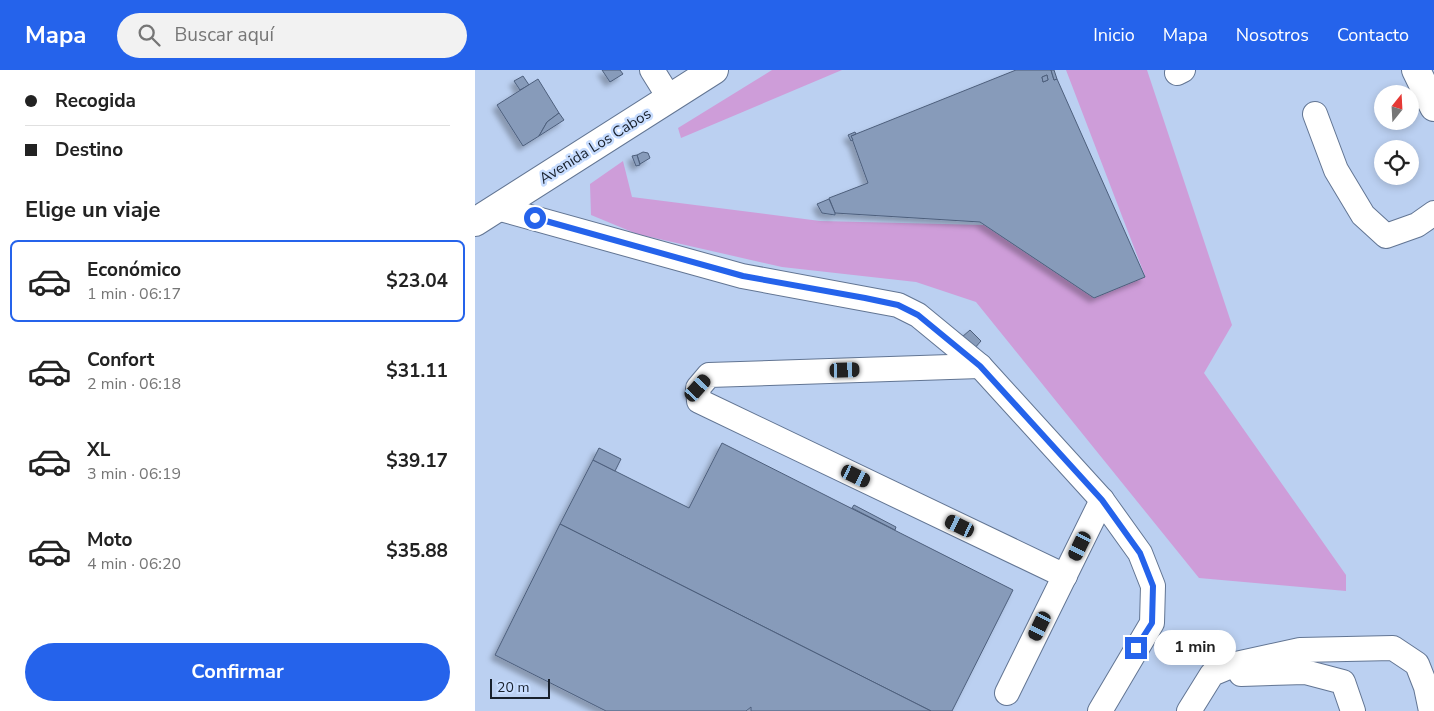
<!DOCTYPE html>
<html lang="es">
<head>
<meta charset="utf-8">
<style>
	:root { --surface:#fff; --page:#f2f2f2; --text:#222; --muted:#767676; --line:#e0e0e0; --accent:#2563eb }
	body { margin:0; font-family:"Nunito Sans",sans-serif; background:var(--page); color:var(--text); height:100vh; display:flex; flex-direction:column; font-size:19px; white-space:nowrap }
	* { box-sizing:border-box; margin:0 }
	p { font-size:16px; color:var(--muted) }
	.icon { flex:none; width:28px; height:28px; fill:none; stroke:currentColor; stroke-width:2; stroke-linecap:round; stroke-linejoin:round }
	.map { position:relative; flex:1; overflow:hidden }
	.side { display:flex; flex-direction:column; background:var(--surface); width:475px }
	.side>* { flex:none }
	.hud { display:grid; align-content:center; height:110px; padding:0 25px; background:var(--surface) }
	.needle { width:32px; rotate:18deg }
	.tools { position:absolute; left:899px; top:15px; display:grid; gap:10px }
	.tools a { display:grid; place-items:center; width:45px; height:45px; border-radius:50%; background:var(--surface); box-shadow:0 2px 8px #0003; font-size:25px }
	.scale { position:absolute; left:15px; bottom:12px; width:60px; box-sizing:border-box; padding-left:5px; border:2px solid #18202c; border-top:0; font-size:14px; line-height:18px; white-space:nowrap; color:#18202c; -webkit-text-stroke:4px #c8ddff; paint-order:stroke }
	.end { position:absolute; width:22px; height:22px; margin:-11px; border:6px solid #2563eb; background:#fff; box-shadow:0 0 0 2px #fff }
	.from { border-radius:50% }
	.bubble { position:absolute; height:35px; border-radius:18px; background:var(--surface); box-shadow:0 2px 8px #0003; font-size:16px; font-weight:700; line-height:35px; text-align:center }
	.car { position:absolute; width:15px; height:30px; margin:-15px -8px; border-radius:6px; box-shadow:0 0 4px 1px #0007; background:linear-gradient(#222 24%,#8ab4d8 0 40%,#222 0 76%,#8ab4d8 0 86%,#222 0) }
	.hud b { display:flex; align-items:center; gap:18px; height:48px; font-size:19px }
	.hud b+b { border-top:1px solid var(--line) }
	.hud i { width:12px; height:12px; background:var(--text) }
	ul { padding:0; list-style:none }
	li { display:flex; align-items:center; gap:15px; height:82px; margin:0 10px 8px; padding:0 15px; border:2px solid transparent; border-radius:8px }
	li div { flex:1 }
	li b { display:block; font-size:19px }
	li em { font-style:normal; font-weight:700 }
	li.current { border-color:var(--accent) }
	li>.icon { width:45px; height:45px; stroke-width:1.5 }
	h2 { padding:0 25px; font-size:22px; line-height:60px }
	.button { display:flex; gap:10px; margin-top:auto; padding:10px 25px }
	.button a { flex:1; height:58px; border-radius:30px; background:var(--accent); color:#fff; font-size:20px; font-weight:700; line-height:58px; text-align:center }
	header { display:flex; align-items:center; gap:30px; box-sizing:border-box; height:70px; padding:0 25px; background:var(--accent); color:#fff }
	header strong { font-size:24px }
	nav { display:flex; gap:28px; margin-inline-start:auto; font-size:18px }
	.search { width:350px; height:45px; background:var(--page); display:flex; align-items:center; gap:12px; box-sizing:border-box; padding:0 18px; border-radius:28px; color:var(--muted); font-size:19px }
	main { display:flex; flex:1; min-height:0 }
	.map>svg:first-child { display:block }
</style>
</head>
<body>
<header>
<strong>Mapa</strong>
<div class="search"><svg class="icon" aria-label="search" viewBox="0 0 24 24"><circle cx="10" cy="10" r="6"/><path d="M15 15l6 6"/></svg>Buscar aquí</div>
<nav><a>Inicio</a><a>Mapa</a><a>Nosotros</a><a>Contacto</a></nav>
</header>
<main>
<section class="side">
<div class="hud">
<b><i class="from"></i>Recogida</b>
<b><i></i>Destino</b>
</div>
<h2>Elige un viaje</h2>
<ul>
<li class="current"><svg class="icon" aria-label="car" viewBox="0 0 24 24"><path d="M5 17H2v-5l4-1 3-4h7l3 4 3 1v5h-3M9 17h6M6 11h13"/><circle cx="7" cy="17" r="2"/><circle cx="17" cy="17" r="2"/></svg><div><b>Económico</b><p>1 min · 06:17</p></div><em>$23.04</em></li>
<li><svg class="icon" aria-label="car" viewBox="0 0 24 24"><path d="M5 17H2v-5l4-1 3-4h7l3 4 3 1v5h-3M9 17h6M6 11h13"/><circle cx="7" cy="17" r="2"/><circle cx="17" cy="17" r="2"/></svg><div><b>Confort</b><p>2 min · 06:18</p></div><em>$31.11</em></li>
<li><svg class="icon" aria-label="car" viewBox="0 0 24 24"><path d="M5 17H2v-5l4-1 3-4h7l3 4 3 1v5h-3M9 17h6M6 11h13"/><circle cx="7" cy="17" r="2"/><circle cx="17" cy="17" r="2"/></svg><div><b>XL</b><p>3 min · 06:19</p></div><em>$39.17</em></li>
<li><svg class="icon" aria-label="car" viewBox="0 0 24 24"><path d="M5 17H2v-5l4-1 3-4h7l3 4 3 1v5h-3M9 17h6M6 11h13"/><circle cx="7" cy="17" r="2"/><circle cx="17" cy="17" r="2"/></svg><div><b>Moto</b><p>4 min · 06:20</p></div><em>$35.88</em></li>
</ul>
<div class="button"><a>Confirmar</a></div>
</section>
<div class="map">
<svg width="959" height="641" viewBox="0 0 959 641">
	<defs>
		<filter id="shadow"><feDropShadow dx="-4.5" dy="4.5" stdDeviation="2.5" flood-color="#0004"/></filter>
	</defs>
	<rect width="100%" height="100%" fill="#bbd0f1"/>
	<g fill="#ce9dd9">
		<path d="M 297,0 L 367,0 L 206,68 L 203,58 Z"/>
		<path d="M 591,0 L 672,0 L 757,255 L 729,303 L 871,505 L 871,521 L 724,508 L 501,232 L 441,212 L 307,197 L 162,164 L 116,145 L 115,114 L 148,91 L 157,127 L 345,151 L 509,155 L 619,228 L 670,206 Z"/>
	</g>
	<g fill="#879bba" stroke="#4d5f7c" fill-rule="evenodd" filter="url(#shadow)">
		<path d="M 127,0 L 145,0 L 148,4 L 135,12 Z"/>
		<path d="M 541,0 L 576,0 L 579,10 L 582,9 L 670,207 L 619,228 L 505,152 L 360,143 L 354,128 L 393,113 L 376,66 ZM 572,5 L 573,10 L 568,12 L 567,7 Z"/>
		<path d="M 576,0 L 579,0 L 582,9 L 579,10 Z"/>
		<path d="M 572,5 L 573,10 L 568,12 L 567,7 Z"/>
		<path d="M 48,6 L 54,15 L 45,20 L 39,11 Z"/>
		<path d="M 63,9 L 84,43 L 72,52 L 64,66 L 48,76 L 22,35 Z"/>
		<path d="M 84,43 L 89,50 L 64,66 L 72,52 Z"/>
		<path d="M 380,62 L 381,64 L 376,66 L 378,70 L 376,71 L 373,65 Z"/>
		<path d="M 168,82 L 173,83 L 175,88 L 165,94 L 162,85 Z"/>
		<path d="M 162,85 L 165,95 L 161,96 L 157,86 Z"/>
		<path d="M 354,129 L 360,143 L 360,145 L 347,143 L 342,134 Z"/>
		<path d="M 495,260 L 506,271 L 499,279 L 487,267 Z"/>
		<path d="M 247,373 L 538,520 L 477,641 L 456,641 L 85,454 L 118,390 L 214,438 Z"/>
		<path d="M 124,378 L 146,389 L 140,401 L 118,390 Z"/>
		<path d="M 379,435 L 421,457 L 420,460 L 377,438 Z"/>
		<path d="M 85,454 L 313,569 L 456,641 L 276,641 L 276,637 L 271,641 L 131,641 L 20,585 Z"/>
	</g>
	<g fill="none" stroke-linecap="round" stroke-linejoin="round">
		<g stroke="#627593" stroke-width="26">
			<g id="minor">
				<path d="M 177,0 L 195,29"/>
				<path d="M 702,3 L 708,0"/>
				<path d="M 840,44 L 861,100 L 888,145 L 911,166 L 942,155 L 959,143"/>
				<path d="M 22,138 L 267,206 L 423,235 L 443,245 L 505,296 L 627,430 L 665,483 L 678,516 L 677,553 L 625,641"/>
				<path d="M 505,296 L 234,305 L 223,318 L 224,331 L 590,506"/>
				<path d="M 766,604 L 830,602 L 868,612 L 878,641"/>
				<path d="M 532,623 L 627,430"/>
				<path d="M 714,641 L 737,604 L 761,594 L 825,580 L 918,578 L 942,594 L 951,617 L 956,641"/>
			</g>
		</g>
		<g stroke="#627593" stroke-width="30">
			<g id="major">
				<path d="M 941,0 L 959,37"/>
				<path d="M 0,152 L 239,0"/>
			</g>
		</g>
		<use href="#minor" stroke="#fff" stroke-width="24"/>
		<use href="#major" stroke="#fff" stroke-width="28"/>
	</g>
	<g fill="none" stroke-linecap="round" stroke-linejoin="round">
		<path stroke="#2563eb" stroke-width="6" d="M 60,148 L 268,206 L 390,228 L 423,235 L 443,245 L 505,296 L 627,430 L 665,483 L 678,516 L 677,553 L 661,578"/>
	</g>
	<g text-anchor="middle" stroke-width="5" stroke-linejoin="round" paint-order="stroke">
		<g font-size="15" fill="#18202c" stroke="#c8ddff">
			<text transform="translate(120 76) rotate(-32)" y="5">Avenida Los Cabos</text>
		</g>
	</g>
</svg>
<div class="tools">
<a><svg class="needle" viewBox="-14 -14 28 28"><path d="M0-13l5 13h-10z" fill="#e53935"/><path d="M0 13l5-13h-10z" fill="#767676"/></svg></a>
<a><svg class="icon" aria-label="locate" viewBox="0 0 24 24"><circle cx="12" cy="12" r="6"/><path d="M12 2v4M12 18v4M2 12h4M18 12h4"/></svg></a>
</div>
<div class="scale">20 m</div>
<i class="end from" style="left:60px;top:148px"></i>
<i class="end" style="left:661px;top:578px"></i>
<div class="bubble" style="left:679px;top:560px;width:82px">1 min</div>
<i class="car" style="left:370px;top:300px;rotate:88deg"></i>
<i class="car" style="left:223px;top:318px;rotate:42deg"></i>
<i class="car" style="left:381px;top:406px;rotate:116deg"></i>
<i class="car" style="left:485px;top:456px;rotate:296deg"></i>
<i class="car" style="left:605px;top:476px;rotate:206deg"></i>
<i class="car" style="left:565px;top:556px;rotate:206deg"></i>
</div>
</main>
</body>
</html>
